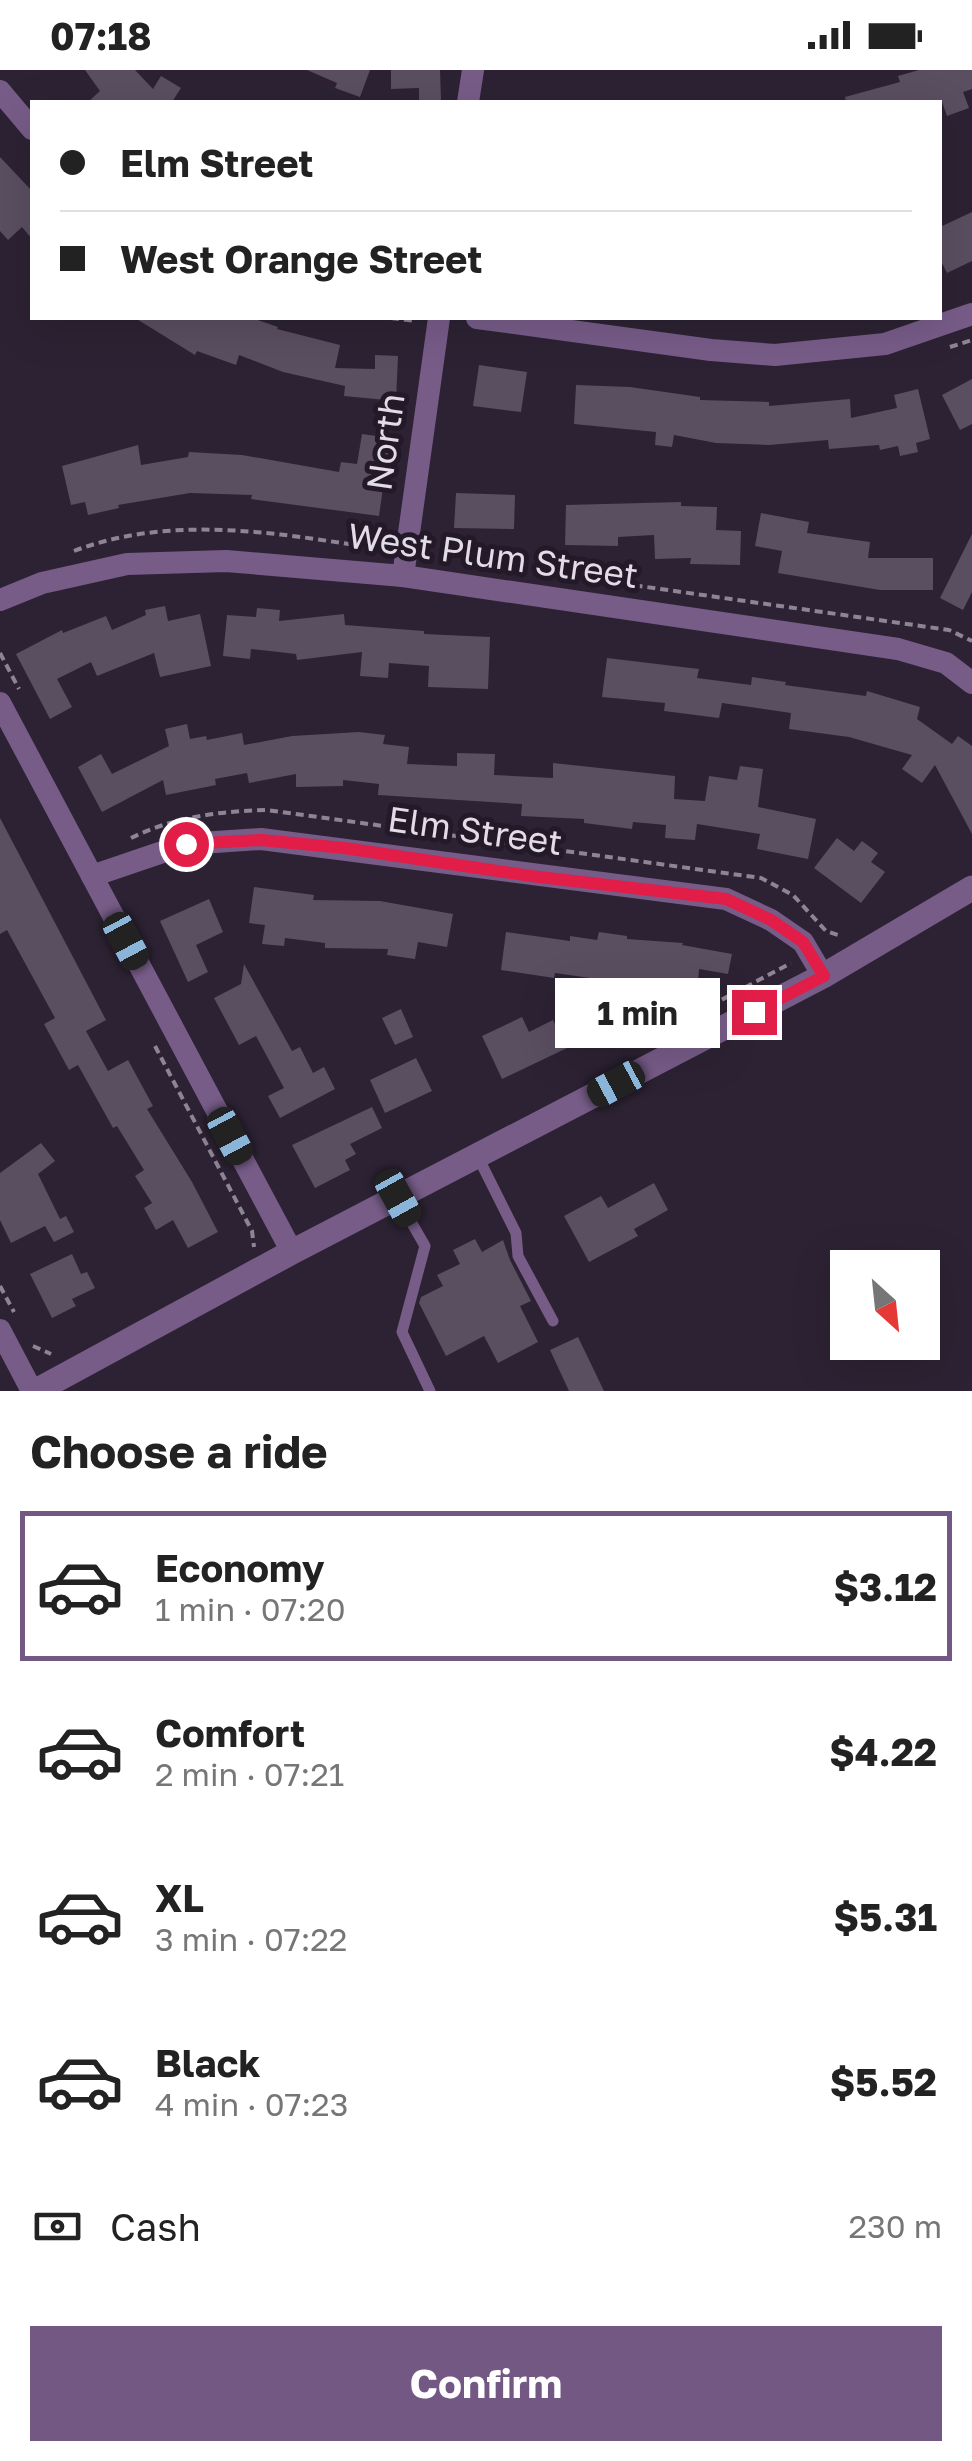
<!DOCTYPE html>
<html lang="en">
<head>
<meta charset="utf-8">
<style>
	:root { --surface:#fff; --page:#f6f6f6; --text:#222; --muted:#767676; --line:#e0e0e0; --accent:#735883 }
	body { margin:0; font-family:"Golos Text",sans-serif; background:var(--page); color:var(--text); height:100vh; display:flex; flex-direction:column; font-size:38px; white-space:nowrap }
	* { box-sizing:border-box; margin:0 }
	p { font-size:32px; color:var(--muted) }
	.icon { flex:none; width:55px; height:55px; fill:none; stroke:currentColor; stroke-width:2; stroke-linecap:round; stroke-linejoin:round }
	.map { position:relative; height:1321px; overflow:hidden }
	.side { display:flex; flex-direction:column; background:var(--surface); flex:1 }
	.side>* { flex:none }
	.banner { position:absolute; left:30px; top:30px; width:912px; height:220px; border-radius:0px; box-shadow:0 10px 40px #0002; display:grid; align-content:center; height:220px; padding:0 30px; background:var(--surface) }
	.needle { width:65px; rotate:153deg }
	.fabs { position:absolute; left:830px; top:1180px; display:grid; gap:20px }
	.fabs a { display:grid; place-items:center; width:110px; height:110px; border-radius:0px; background:var(--surface); box-shadow:0 10px 40px #0002; font-size:50px }
	.end { position:absolute; width:45px; height:45px; margin:-22px; border:12px solid #e11d48; background:#fff; box-shadow:0 0 0 5px #fff }
	.from { border-radius:50% }
	.bubble { position:absolute; height:70px; border-radius:0px; background:var(--surface); box-shadow:0 10px 40px #0002; font-size:32px; font-weight:700; line-height:70px; text-align:center }
	.car { position:absolute; width:30px; height:60px; margin:-30px -15px; border-radius:12px; box-shadow:0 0 8px 2px #0007; background:linear-gradient(#222 24%,#8ab4d8 0 40%,#222 0 76%,#8ab4d8 0 86%,#222 0) }
	.banner b { display:flex; align-items:center; gap:35px; height:95px; font-size:38px }
	.banner b+b { border-top:2px solid var(--line) }
	.banner i { width:25px; height:25px; background:var(--text) }
	ul { padding:0; list-style:none }
	li { display:flex; align-items:center; gap:30px; height:150px; margin:0 20px 15px; padding:0 10px; border:5px solid transparent; border-radius:0px }
	li div { flex:1 }
	li b { display:block; font-size:38px }
	li em { font-style:normal; font-weight:700 }
	li.current { border-color:var(--accent) }
	li>.icon { width:90px; height:90px; stroke-width:1.5 }
	h2 { padding:0 30px; font-size:45px; line-height:120px }
	.pay { display:flex; align-items:center; gap:25px; height:110px; padding:0 30px; font-size:38px }
	.pay p { margin-inline-start:auto }
	.action { display:flex; gap:20px; margin-top:auto; padding:20px 30px }
	.action a { flex:1; height:115px; border-radius:0px; background:var(--accent); color:#fff; font-size:40px; font-weight:700; line-height:115px; text-align:center }
	.status { display:flex; justify-content:space-between; align-items:center; height:70px; padding:0 50px; background:var(--surface); direction:ltr }
	.status svg { height:28px; fill:currentColor }
	.map>svg:first-child { display:block }
</style>
</head>
<body>
<div class="status"><b>07:18</b><svg viewBox="0 0 49 12"><path d="M0 12V9h3v3zM5 12V6h3v6zM10 12V3h3v9zM15 12V0h3v12zM26 1h20v11H26zM47 4h2v5h-2z"/></svg></div>
<div class="map">
<svg width="972" height="1321" viewBox="0 0 972 1321">
	<rect width="100%" height="100%" fill="#2c2233"/>
	<g fill="#5a4e61">
		<path d="M 85,0 L 135,0 L 153,19 L 161,6 L 181,18 L 172,32 L 88,32 L 100,21 Z"/>
		<path d="M 307,0 L 370,0 L 360,27 L 335,18 L 337,13 Z"/>
		<path d="M 391,0 L 440,0 L 441,30 L 419,30 L 419,18 L 391,19 Z"/>
		<path d="M 919,0 L 972,0 L 972,19 L 963,22 L 969,38 L 947,46 L 942,32 L 846,32 L 845,27 L 900,12 L 898,6 Z"/>
		<path d="M 0,87 L 32,121 L 32,169 L 22,157 L 8,170 L 0,161 Z"/>
		<path d="M 972,142 L 972,191 L 947,203 L 940,189 L 940,157 Z"/>
		<path d="M 135,248 L 252,248 L 278,257 L 277,259 L 340,275 L 335,298 L 375,299 L 375,285 L 398,286 L 396,331 L 344,326 L 345,316 L 283,302 L 239,285 L 236,295 L 197,281 L 195,285 Z"/>
		<path d="M 479,295 L 527,302 L 521,342 L 473,336 Z"/>
		<path d="M 972,309 L 972,354 L 960,360 L 942,325 Z"/>
		<path d="M 576,315 L 630,317 L 700,327 L 700,330 L 769,332 L 769,336 L 850,329 L 851,348 L 897,338 L 894,325 L 918,319 L 930,369 L 916,373 L 918,382 L 900,386 L 898,376 L 880,380 L 879,375 L 829,379 L 828,370 L 769,375 L 716,373 L 674,365 L 672,377 L 655,375 L 656,362 L 574,354 Z"/>
		<path d="M 362,364 L 390,368 L 379,446 L 251,429 L 252,425 L 190,423 L 118,435 L 119,438 L 88,445 L 85,432 L 71,435 L 62,396 L 138,375 L 141,395 L 188,387 L 189,382 L 242,385 L 339,402 L 341,392 L 357,394 Z"/>
		<path d="M 456,423 L 515,425 L 514,459 L 454,458 Z"/>
		<path d="M 681,432 L 681,436 L 717,437 L 716,460 L 741,461 L 740,495 L 690,494 L 691,488 L 655,489 L 654,465 L 618,467 L 618,476 L 565,475 L 566,435 Z"/>
		<path d="M 761,443 L 809,452 L 807,463 L 870,472 L 868,488 L 933,488 L 933,520 L 880,520 L 778,503 L 782,481 L 755,476 Z"/>
		<path d="M 972,464 L 972,522 L 963,540 L 940,528 Z"/>
		<path d="M 165,536 L 168,551 L 200,544 L 211,596 L 160,607 L 154,583 L 97,606 L 91,592 L 57,609 L 72,637 L 50,649 L 16,584 L 62,560 L 63,563 L 106,546 L 112,560 L 146,545 L 145,540 Z"/>
		<path d="M 257,538 L 280,540 L 279,551 L 344,544 L 345,555 L 424,561 L 424,564 L 490,567 L 488,619 L 428,617 L 429,596 L 389,593 L 388,608 L 360,606 L 362,582 L 297,590 L 296,584 L 251,579 L 250,589 L 223,586 L 227,545 L 256,547 Z"/>
		<path d="M 607,588 L 699,599 L 697,608 L 751,615 L 752,607 L 786,612 L 785,615 L 866,626 L 867,621 L 920,637 L 917,649 L 952,674 L 958,666 L 972,676 L 972,764 L 935,695 L 922,713 L 902,699 L 912,685 L 849,667 L 789,659 L 791,643 L 722,633 L 719,648 L 664,641 L 665,633 L 602,627 Z"/>
		<path d="M 187,654 L 190,669 L 206,666 L 207,670 L 242,663 L 244,675 L 292,666 L 359,662 L 385,665 L 383,674 L 409,677 L 407,694 L 457,696 L 457,683 L 495,684 L 494,705 L 553,708 L 553,693 L 675,706 L 674,729 L 705,731 L 709,706 L 737,710 L 740,696 L 763,699 L 758,737 L 816,749 L 808,789 L 757,779 L 760,764 L 697,754 L 695,770 L 665,768 L 666,755 L 633,752 L 632,759 L 584,753 L 584,749 L 521,746 L 522,734 L 378,725 L 379,714 L 343,710 L 343,716 L 296,717 L 296,704 L 249,713 L 247,703 L 215,709 L 216,715 L 166,725 L 163,710 L 102,742 L 78,697 L 101,684 L 112,704 L 169,676 L 165,659 Z"/>
		<path d="M 0,748 L 106,950 L 86,961 L 108,1001 L 128,990 L 153,1036 L 147,1039 L 192,1112 L 218,1162 L 188,1178 L 173,1150 L 156,1160 L 144,1138 L 152,1133 L 135,1106 L 144,1100 L 117,1056 L 113,1058 L 78,995 L 69,1000 L 44,954 L 55,948 L 7,860 L 0,864 Z"/>
		<path d="M 837,768 L 854,781 L 862,771 L 878,783 L 871,792 L 885,802 L 861,833 L 814,798 Z"/>
		<path d="M 254,817 L 314,825 L 313,830 L 380,831 L 453,844 L 447,877 L 418,872 L 415,889 L 387,885 L 388,879 L 325,878 L 325,873 L 285,868 L 284,876 L 262,874 L 265,855 L 249,853 Z"/>
		<path d="M 209,829 L 223,862 L 196,875 L 208,902 L 188,912 L 160,851 Z"/>
		<path d="M 506,862 L 570,871 L 570,866 L 597,870 L 599,862 L 627,866 L 627,869 L 683,873 L 682,875 L 732,884 L 728,904 L 699,899 L 698,913 L 671,911 L 671,918 L 632,916 L 632,914 L 555,903 L 554,908 L 501,900 Z"/>
		<path d="M 244,894 L 292,981 L 300,977 L 313,1003 L 324,997 L 335,1019 L 280,1048 L 268,1026 L 284,1018 L 256,966 L 239,975 L 214,928 L 241,914 Z"/>
		<path d="M 401,939 L 413,967 L 395,975 L 382,948 Z"/>
		<path d="M 522,947 L 529,962 L 553,950 L 567,978 L 502,1009 L 482,966 Z"/>
		<path d="M 416,988 L 432,1021 L 385,1043 L 370,1010 Z"/>
		<path d="M 372,1037 L 382,1058 L 350,1074 L 356,1084 L 345,1090 L 350,1100 L 315,1118 L 292,1075 Z"/>
		<path d="M 41,1073 L 55,1091 L 38,1104 L 60,1149 L 66,1146 L 74,1162 L 54,1172 L 45,1156 L 11,1173 L 0,1150 L 0,1103 Z"/>
		<path d="M 654,1113 L 668,1140 L 634,1159 L 638,1166 L 589,1192 L 564,1146 L 601,1126 L 608,1138 Z"/>
		<path d="M 475,1169 L 482,1182 L 503,1170 L 510,1190 L 531,1231 L 520,1236 L 538,1272 L 498,1293 L 484,1266 L 446,1286 L 419,1233 L 421,1227 L 443,1216 L 437,1205 L 460,1194 L 453,1180 Z"/>
		<path d="M 72,1184 L 81,1204 L 87,1202 L 95,1218 L 72,1229 L 76,1236 L 52,1248 L 30,1204 Z"/>
		<path d="M 578,1267 L 604,1321 L 569,1321 L 550,1280 Z"/>
	</g>
	<g fill="none" stroke-linecap="round" stroke-linejoin="round">
		<g stroke="#8d8593" stroke-width="4" stroke-dasharray="8 5" stroke-linecap="butt">
			<path d="M 391,248 L 416,251"/>
			<path d="M 950,277 L 972,270"/>
			<path d="M 74,481 C 174,443 284,464 386,480"/>
			<path d="M 583,508 L 949,560 L 972,571"/>
			<path d="M 0,583 L 19,619"/>
			<path d="M 131,768 C 173,747 221,741 267,740 L 761,808 L 793,825 L 826,861 L 841,866"/>
			<path d="M 676,954 L 791,893"/>
			<path d="M 155,976 L 252,1161 L 254,1177"/>
			<path d="M 0,1216 L 14,1242"/>
			<path d="M 33,1276 L 51,1284"/>
		</g>
		<g stroke="#775c88" stroke-width="11">
			<path d="M 478,1087 L 516,1163 L 518,1186 L 553,1251"/>
			<path d="M 398,1129 L 425,1176 L 402,1262 L 430,1321"/>
		</g>
		<g stroke="#775c88" stroke-width="22">
			<path d="M 0,21 L 32,59"/>
			<path d="M 468,32 L 473,0"/>
			<path d="M 477,248 L 711,280 L 775,285 L 885,274 L 972,244"/>
			<path d="M 403,506 L 439,248"/>
			<path d="M 0,530 L 42,513 L 127,494 L 226,491 L 403,506 L 898,579 L 946,593 L 972,613"/>
			<path d="M 0,633 L 292,1182"/>
			<path d="M 92,806 L 186,774 L 261,769 L 726,829 L 771,850 L 803,872 L 823,906"/>
			<path d="M 0,1260 L 32,1321"/>
		</g>
		<path stroke="#775c88" stroke-width="25" d="M 36,1321 L 292,1182 L 823,906 L 972,818"/>
	</g>
	<g fill="none" stroke-linecap="round" stroke-linejoin="round">
		<path stroke="#e11d48" stroke-width="12" d="M 186,774 L 261,770 L 344,778 L 531,806 L 726,829 L 771,850 L 803,872 L 824,906 L 754,942"/>
	</g>
	<g text-anchor="middle" stroke-width="10" stroke-linejoin="round" paint-order="stroke">
		<g font-size="35" fill="#e2dce7" stroke="#231929">
			<text transform="translate(386 372) rotate(-82)" y="12">North</text>
			<text transform="translate(493 486) rotate(8)" y="12">West Plum Street</text>
			<text transform="translate(475 761) rotate(8)" y="12">Elm Street</text>
		</g>
	</g>
</svg>
<div class="fabs">
<a><svg class="needle" viewBox="-14 -14 28 28"><path d="M0-13l5 13h-10z" fill="#e53935"/><path d="M0 13l5-13h-10z" fill="#767676"/></svg></a>
</div>
<i class="end from" style="left:186px;top:774px"></i>
<i class="end" style="left:754px;top:942px"></i>
<div class="bubble" style="left:555px;top:908px;width:165px">1 min</div>
<i class="car" style="left:126px;top:871px;rotate:152deg"></i>
<i class="car" style="left:616px;top:1014px;rotate:242deg"></i>
<i class="car" style="left:230px;top:1066px;rotate:152deg"></i>
<i class="car" style="left:398px;top:1128px;rotate:151deg"></i>
<div class="banner">
<b><i class="from"></i>Elm Street</b>
<b><i></i>West Orange Street</b>
</div>
</div>
<section class="side">
<h2>Choose a ride</h2>
<ul>
<li class="current"><svg class="icon" aria-label="car" viewBox="0 0 24 24"><path d="M5 17H2v-5l4-1 3-4h7l3 4 3 1v5h-3M9 17h6M6 11h13"/><circle cx="7" cy="17" r="2"/><circle cx="17" cy="17" r="2"/></svg><div><b>Economy</b><p>1 min · 07:20</p></div><em>$3.12</em></li>
<li><svg class="icon" aria-label="car" viewBox="0 0 24 24"><path d="M5 17H2v-5l4-1 3-4h7l3 4 3 1v5h-3M9 17h6M6 11h13"/><circle cx="7" cy="17" r="2"/><circle cx="17" cy="17" r="2"/></svg><div><b>Comfort</b><p>2 min · 07:21</p></div><em>$4.22</em></li>
<li><svg class="icon" aria-label="car" viewBox="0 0 24 24"><path d="M5 17H2v-5l4-1 3-4h7l3 4 3 1v5h-3M9 17h6M6 11h13"/><circle cx="7" cy="17" r="2"/><circle cx="17" cy="17" r="2"/></svg><div><b>XL</b><p>3 min · 07:22</p></div><em>$5.31</em></li>
<li><svg class="icon" aria-label="car" viewBox="0 0 24 24"><path d="M5 17H2v-5l4-1 3-4h7l3 4 3 1v5h-3M9 17h6M6 11h13"/><circle cx="7" cy="17" r="2"/><circle cx="17" cy="17" r="2"/></svg><div><b>Black</b><p>4 min · 07:23</p></div><em>$5.52</em></li>
</ul>
<div class="pay"><svg class="icon" aria-label="cash" viewBox="0 0 24 24"><path d="M3 7h18v10H3z"/><circle cx="12" cy="12" r="2"/></svg>Cash<p>230 m</p></div>
<div class="action"><a>Confirm</a></div>
</section>
</body>
</html>
